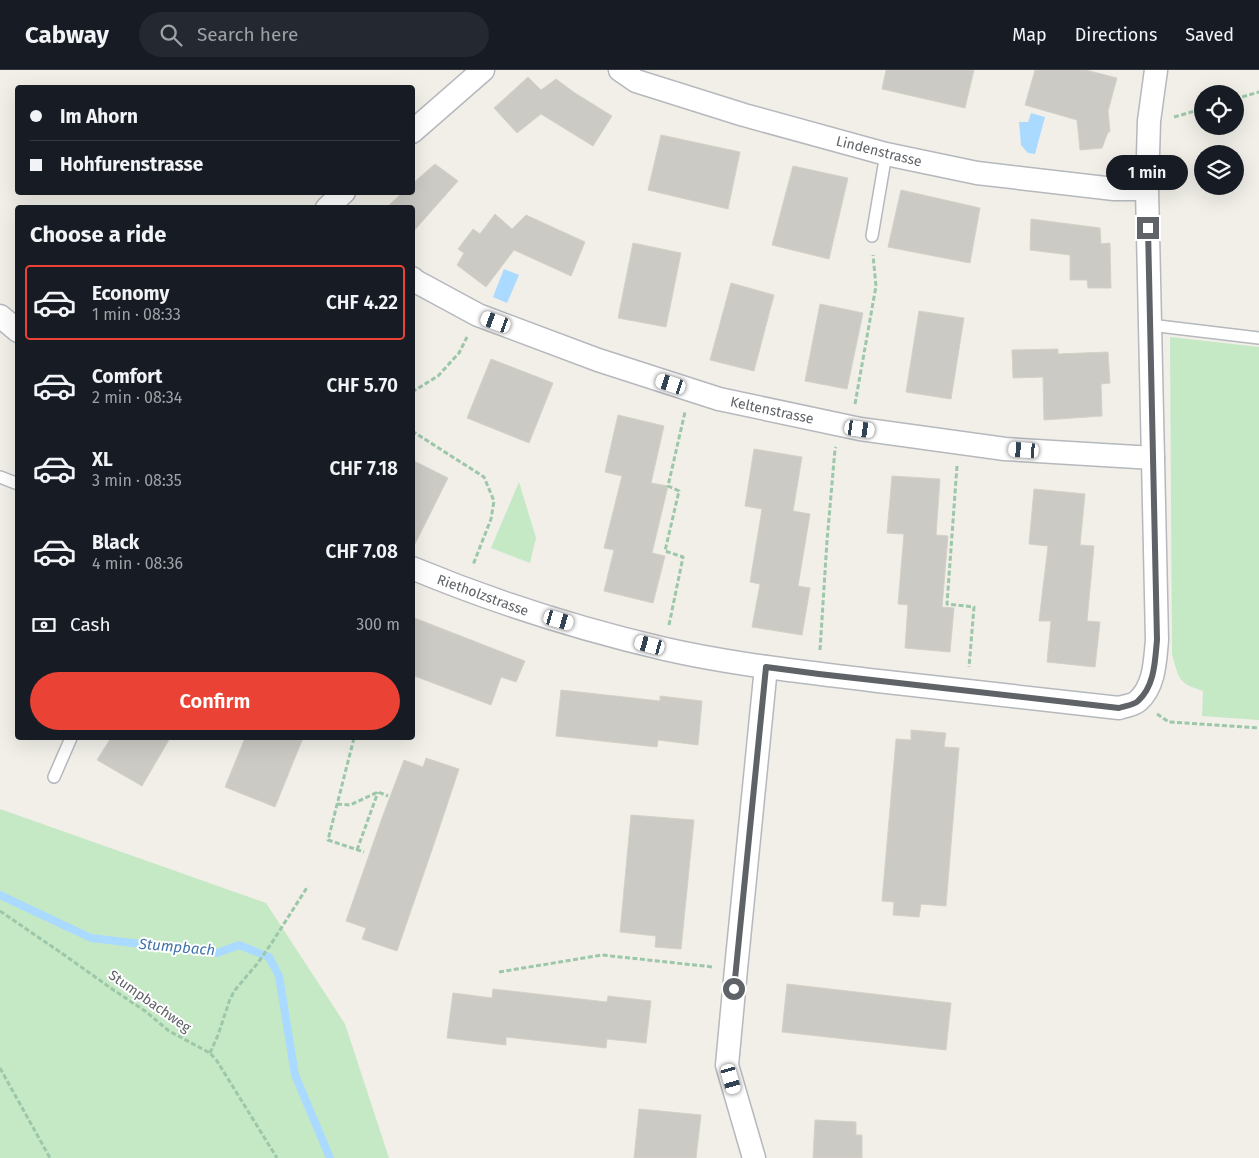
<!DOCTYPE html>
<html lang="en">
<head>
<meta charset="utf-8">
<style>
	:root { --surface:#171b24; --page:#242831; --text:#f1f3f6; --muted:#9ea1a6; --line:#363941; --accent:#ea4335 }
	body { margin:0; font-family:"Fira Sans",sans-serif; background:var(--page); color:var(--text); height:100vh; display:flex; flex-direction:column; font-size:19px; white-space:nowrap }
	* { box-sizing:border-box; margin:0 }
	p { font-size:16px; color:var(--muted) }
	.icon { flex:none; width:28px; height:28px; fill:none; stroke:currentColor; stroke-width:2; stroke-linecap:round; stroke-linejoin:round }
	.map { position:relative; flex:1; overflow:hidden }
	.panel { position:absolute; left:15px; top:135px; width:400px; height:535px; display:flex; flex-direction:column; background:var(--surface); border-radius:5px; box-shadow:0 5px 20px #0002 }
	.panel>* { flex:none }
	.hud { position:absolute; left:15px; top:15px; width:400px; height:110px; border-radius:5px; box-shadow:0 5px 20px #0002; display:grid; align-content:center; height:110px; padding:0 15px; background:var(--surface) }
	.tools { position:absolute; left:1194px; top:15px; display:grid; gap:10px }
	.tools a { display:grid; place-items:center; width:50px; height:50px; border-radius:50%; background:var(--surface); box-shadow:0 5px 20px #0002; font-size:25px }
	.end { position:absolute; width:22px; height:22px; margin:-11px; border:6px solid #5f6368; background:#fff; box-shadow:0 0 0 2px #fff }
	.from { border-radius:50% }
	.bubble { position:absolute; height:35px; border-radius:18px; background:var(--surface); box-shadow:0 5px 20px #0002; font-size:16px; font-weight:600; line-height:35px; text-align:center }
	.car { position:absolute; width:15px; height:30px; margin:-15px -8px; border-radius:6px; box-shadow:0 0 4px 1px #0007; background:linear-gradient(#fff 24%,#345 0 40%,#fff 0 76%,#345 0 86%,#fff 0) }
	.hud b { display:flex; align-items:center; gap:18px; height:48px; font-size:19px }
	.hud b+b { border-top:1px solid var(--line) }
	.hud i { width:12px; height:12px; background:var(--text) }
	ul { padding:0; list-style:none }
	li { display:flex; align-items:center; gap:15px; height:75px; margin:0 10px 8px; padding:0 5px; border:2px solid transparent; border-radius:5px }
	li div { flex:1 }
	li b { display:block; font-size:19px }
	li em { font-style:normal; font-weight:600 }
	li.current { border-color:var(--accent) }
	li>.icon { width:45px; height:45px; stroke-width:1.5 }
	h2 { padding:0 15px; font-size:22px; line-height:60px }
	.pay { display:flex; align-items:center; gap:12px; height:55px; padding:0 15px; font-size:19px }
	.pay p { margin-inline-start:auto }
	.cta { display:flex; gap:10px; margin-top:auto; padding:10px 15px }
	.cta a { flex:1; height:58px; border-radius:30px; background:var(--accent); color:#fff; font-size:20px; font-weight:600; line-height:58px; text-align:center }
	header { display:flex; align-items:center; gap:30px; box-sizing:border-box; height:70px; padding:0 25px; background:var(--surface); border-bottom:1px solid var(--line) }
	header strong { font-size:24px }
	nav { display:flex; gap:28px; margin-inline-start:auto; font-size:18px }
	.search { width:350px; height:45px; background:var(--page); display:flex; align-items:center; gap:12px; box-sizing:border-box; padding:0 18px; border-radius:28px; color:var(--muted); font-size:19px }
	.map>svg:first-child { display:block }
</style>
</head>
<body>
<header>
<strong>Cabway</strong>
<div class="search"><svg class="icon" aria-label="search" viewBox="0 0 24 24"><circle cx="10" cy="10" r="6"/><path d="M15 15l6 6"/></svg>Search here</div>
<nav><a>Map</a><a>Directions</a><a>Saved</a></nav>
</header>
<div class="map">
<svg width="1259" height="1088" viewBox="0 0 1259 1088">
	<rect width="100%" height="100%" fill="#f1efe8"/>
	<g fill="#c5e8c5">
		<path d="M 1170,267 L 1259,277 L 1259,650 L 1202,646 L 1203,621 C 1177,613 1179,608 1172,584 Z"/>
		<path d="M 519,412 L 536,468 L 530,493 L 491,478 Z"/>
		<path d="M 0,739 L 266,833 L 345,954 L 389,1088 L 0,1088 Z"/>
	</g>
	<g fill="#aadaff">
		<path d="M 1031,43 L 1045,47 L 1035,84 L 1028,83 L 1021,75 L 1019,52 L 1028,52 Z"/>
		<path d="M 504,199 L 519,205 L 507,233 L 493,227 Z"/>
	</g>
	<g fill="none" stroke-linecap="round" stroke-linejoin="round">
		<path stroke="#aadaff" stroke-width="8" d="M 0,825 L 91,868 L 217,883 L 239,875 L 269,887 L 279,906 L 295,1005 L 330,1088"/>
	</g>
	<g fill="#cccac5" stroke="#d6d1c6">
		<path d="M 886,0 L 974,0 L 965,38 L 882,19 Z"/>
		<path d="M 1035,0 L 1086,0 L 1117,8 L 1108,41 L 1110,62 L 1108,62 L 1102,78 L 1080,80 L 1077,50 L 1025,35 Z"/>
		<path d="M 528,7 L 541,20 L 556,9 L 575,23 L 612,46 L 593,76 L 541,44 L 517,63 L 494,38 Z"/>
		<path d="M 661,65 L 740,82 L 728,139 L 648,120 Z"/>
		<path d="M 435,94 L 458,111 L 412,163 L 412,138 L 386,138 L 403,122 L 412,122 L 412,114 Z"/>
		<path d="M 793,96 L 848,108 L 829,189 L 772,175 Z"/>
		<path d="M 901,120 L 980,138 L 970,193 L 888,177 Z"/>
		<path d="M 495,144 L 512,159 L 526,145 L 585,172 L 571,206 L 514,180 L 486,217 L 457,195 L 464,183 L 458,179 L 473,159 L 480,164 Z"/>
		<path d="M 1031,149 L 1100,158 L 1101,174 L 1110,173 L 1111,218 L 1088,218 L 1087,210 L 1070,210 L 1070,185 L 1030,180 Z"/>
		<path d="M 633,173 L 681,183 L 666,257 L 618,248 Z"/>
		<path d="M 731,213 L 774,225 L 754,301 L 710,290 Z"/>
		<path d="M 820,234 L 863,243 L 847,319 L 805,311 Z"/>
		<path d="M 919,241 L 964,248 L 951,329 L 906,322 Z"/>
		<path d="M 1058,279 L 1058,284 L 1108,282 L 1110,313 L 1101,314 L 1102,346 L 1044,350 L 1043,307 L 1013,308 L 1012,280 Z"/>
		<path d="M 491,289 L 553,313 L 529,373 L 467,348 Z"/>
		<path d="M 618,345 L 664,356 L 651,413 L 668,416 L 652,483 L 665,486 L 653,533 L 604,521 L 614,480 L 604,478 L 622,406 L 605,402 Z"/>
		<path d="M 754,379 L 802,387 L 793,441 L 810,444 L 798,516 L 810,518 L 802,565 L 752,557 L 760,514 L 750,512 L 762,439 L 745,436 Z"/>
		<path d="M 412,390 L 448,408 L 412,480 Z"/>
		<path d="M 892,406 L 940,409 L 936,465 L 948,466 L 942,537 L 954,538 L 950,582 L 905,578 L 908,535 L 898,534 L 904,464 L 887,463 Z"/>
		<path d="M 1034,419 L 1085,424 L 1080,475 L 1094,476 L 1087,551 L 1100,552 L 1095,597 L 1047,592 L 1051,551 L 1039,551 L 1048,476 L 1029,474 Z"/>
		<path d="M 412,547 L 525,591 L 516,612 L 501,607 L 491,635 L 412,605 Z"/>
		<path d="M 561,620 L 660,631 L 660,626 L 702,631 L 698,675 L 658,670 L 657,677 L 556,666 Z"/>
		<path d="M 911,660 L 946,663 L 944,677 L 959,678 L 946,836 L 921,834 L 919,847 L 893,845 L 894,832 L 882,831 L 896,669 L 911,670 Z"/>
		<path d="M 111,668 L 170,668 L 142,716 L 97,690 Z"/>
		<path d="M 245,668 L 303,668 L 275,737 L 225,717 Z"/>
		<path d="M 426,688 L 459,699 L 436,768 L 397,881 L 362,869 L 366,858 L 346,851 L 382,748 L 404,690 L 423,697 Z"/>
		<path d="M 631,745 L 694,750 L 681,879 L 655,877 L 656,866 L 620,862 Z"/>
		<path d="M 787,914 L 951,933 L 946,980 L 782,962 Z"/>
		<path d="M 493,919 L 607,932 L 608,926 L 651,931 L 646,973 L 607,969 L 606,978 L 506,967 L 506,975 L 447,968 L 453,923 L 492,928 Z"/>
		<path d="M 639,1039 L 701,1045 L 696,1088 L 634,1088 Z"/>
		<path d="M 815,1050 L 856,1052 L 856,1065 L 862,1065 L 862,1088 L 813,1088 Z"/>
	</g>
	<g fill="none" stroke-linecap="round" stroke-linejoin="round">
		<g stroke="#b5b8bc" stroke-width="14">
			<g id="service">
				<path d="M 872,166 L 886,84"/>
				<path d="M 1150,255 L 1259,268"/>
				<path d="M 0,407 L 18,414"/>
				<path d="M 54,707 L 71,668"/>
			</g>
		</g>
		<g stroke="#b5b8bc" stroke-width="25">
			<g id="minor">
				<path d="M 620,0 L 636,11 L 744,45 L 886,84 L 977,103 L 1114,119 L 1147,119"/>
				<path d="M 412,62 L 483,0"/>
				<path d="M 327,138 L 344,122"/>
				<path d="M 412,208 L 417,212 L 478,245 L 598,290 L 719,329 L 860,359 L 1005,379 L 1153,388"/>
				<path d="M 0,246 L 18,261"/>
				<path d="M 412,498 C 494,532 579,559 665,579 C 735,595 807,602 878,611 C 959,620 1039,629 1119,638 C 1125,636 1134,635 1138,631 C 1155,616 1155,590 1157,570 L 1147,119 L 1149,51 L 1156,0"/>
				<path d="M 754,1088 L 727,995 L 736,899 L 766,597"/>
			</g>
		</g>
		<g stroke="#9cc7a9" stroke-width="3" stroke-dasharray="5 2.5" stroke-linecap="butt">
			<path d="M 1235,29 L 1259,22"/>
			<path d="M 1174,47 L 1202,39"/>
			<path d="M 412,322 L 438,306 L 459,283 L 467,267"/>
			<path d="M 855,334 L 876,216 L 873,185"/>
			<path d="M 412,361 L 484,407 L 494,431 L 491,449 L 473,495"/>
			<path d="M 957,396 L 947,534 L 974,537 L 969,597"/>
			<path d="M 669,555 L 683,487 L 665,481 L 679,421 L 668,416 L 685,342"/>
			<path d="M 820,580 L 827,471 L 835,379 L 836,377"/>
			<path d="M 1157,644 L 1169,652 L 1259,658"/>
			<path d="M 354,668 L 328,770 L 364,782"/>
			<path d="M 337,734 L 350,735 L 378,722 L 388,726"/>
			<path d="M 357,780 L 378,722"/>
			<path d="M 0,841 L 60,882 L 115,921 L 145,941 L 169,961 L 210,983 L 217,991 L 277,1088"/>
			<path d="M 499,902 L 602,885 L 713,897"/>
			<path d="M 210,983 L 218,965 L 230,929 L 235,920 L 257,894 L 271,874 L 308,816"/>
			<path d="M 0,998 L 50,1088"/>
		</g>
		<use href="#service" stroke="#fff" stroke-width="11"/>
		<use href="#minor" stroke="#fff" stroke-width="22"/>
	</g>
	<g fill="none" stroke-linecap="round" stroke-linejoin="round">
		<path stroke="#5f6368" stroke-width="6" d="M 734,919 L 766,597 L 819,604 L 1119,638 C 1125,636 1134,635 1138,631 C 1155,616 1155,590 1157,570 L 1148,158"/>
	</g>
	<g text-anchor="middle" stroke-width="4" stroke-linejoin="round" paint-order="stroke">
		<g font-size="14" fill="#5f6368" stroke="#fff">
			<text transform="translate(879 81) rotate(14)" y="5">Lindenstrasse</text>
			<text transform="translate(772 340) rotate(12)" y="5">Keltenstrasse</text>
			<text transform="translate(483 525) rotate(20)" y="5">Rietholzstrasse</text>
			<text transform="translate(150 931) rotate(35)" y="5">Stumpbachweg</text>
		</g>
		<g font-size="15" font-style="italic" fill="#4174aa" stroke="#fff">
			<text transform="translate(177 877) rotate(5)" y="5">Stumpbach</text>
		</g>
	</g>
</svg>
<div class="tools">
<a><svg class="icon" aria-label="locate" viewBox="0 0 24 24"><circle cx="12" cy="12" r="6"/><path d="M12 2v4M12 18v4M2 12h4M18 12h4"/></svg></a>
<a><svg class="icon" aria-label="layers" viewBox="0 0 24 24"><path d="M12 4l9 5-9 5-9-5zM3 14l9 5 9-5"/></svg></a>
</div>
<i class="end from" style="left:734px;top:919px"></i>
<i class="end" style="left:1148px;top:158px"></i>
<div class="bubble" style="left:1106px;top:85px;width:82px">1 min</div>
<i class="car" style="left:496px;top:252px;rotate:290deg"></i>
<i class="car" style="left:671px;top:314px;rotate:288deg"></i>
<i class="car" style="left:860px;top:359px;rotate:98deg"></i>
<i class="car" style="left:1024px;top:380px;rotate:274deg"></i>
<i class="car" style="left:559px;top:550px;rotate:106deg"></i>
<i class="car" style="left:650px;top:575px;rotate:285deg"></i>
<i class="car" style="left:731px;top:1009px;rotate:164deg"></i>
<div class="hud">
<b><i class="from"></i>Im Ahorn</b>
<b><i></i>Hohfurenstrasse</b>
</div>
<section class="panel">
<h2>Choose a ride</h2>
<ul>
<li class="current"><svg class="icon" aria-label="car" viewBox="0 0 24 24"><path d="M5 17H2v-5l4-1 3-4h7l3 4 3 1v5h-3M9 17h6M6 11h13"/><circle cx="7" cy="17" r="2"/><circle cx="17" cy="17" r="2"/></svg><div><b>Economy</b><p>1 min · 08:33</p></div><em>CHF 4.22</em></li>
<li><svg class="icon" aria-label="car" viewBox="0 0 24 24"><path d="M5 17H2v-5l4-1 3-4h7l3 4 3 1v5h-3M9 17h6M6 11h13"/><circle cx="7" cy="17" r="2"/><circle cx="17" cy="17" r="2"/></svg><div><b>Comfort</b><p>2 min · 08:34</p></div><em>CHF 5.70</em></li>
<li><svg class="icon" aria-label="car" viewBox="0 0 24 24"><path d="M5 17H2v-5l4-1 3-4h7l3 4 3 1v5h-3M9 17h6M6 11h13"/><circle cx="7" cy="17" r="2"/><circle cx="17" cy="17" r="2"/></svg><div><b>XL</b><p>3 min · 08:35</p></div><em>CHF 7.18</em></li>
<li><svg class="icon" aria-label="car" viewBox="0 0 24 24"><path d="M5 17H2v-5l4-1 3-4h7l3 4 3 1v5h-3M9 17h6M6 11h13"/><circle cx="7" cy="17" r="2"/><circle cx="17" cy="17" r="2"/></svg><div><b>Black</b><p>4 min · 08:36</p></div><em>CHF 7.08</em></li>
</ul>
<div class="pay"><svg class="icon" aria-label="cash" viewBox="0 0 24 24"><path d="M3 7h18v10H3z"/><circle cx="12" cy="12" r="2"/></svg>Cash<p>300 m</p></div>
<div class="cta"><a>Confirm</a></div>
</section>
</div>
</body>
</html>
